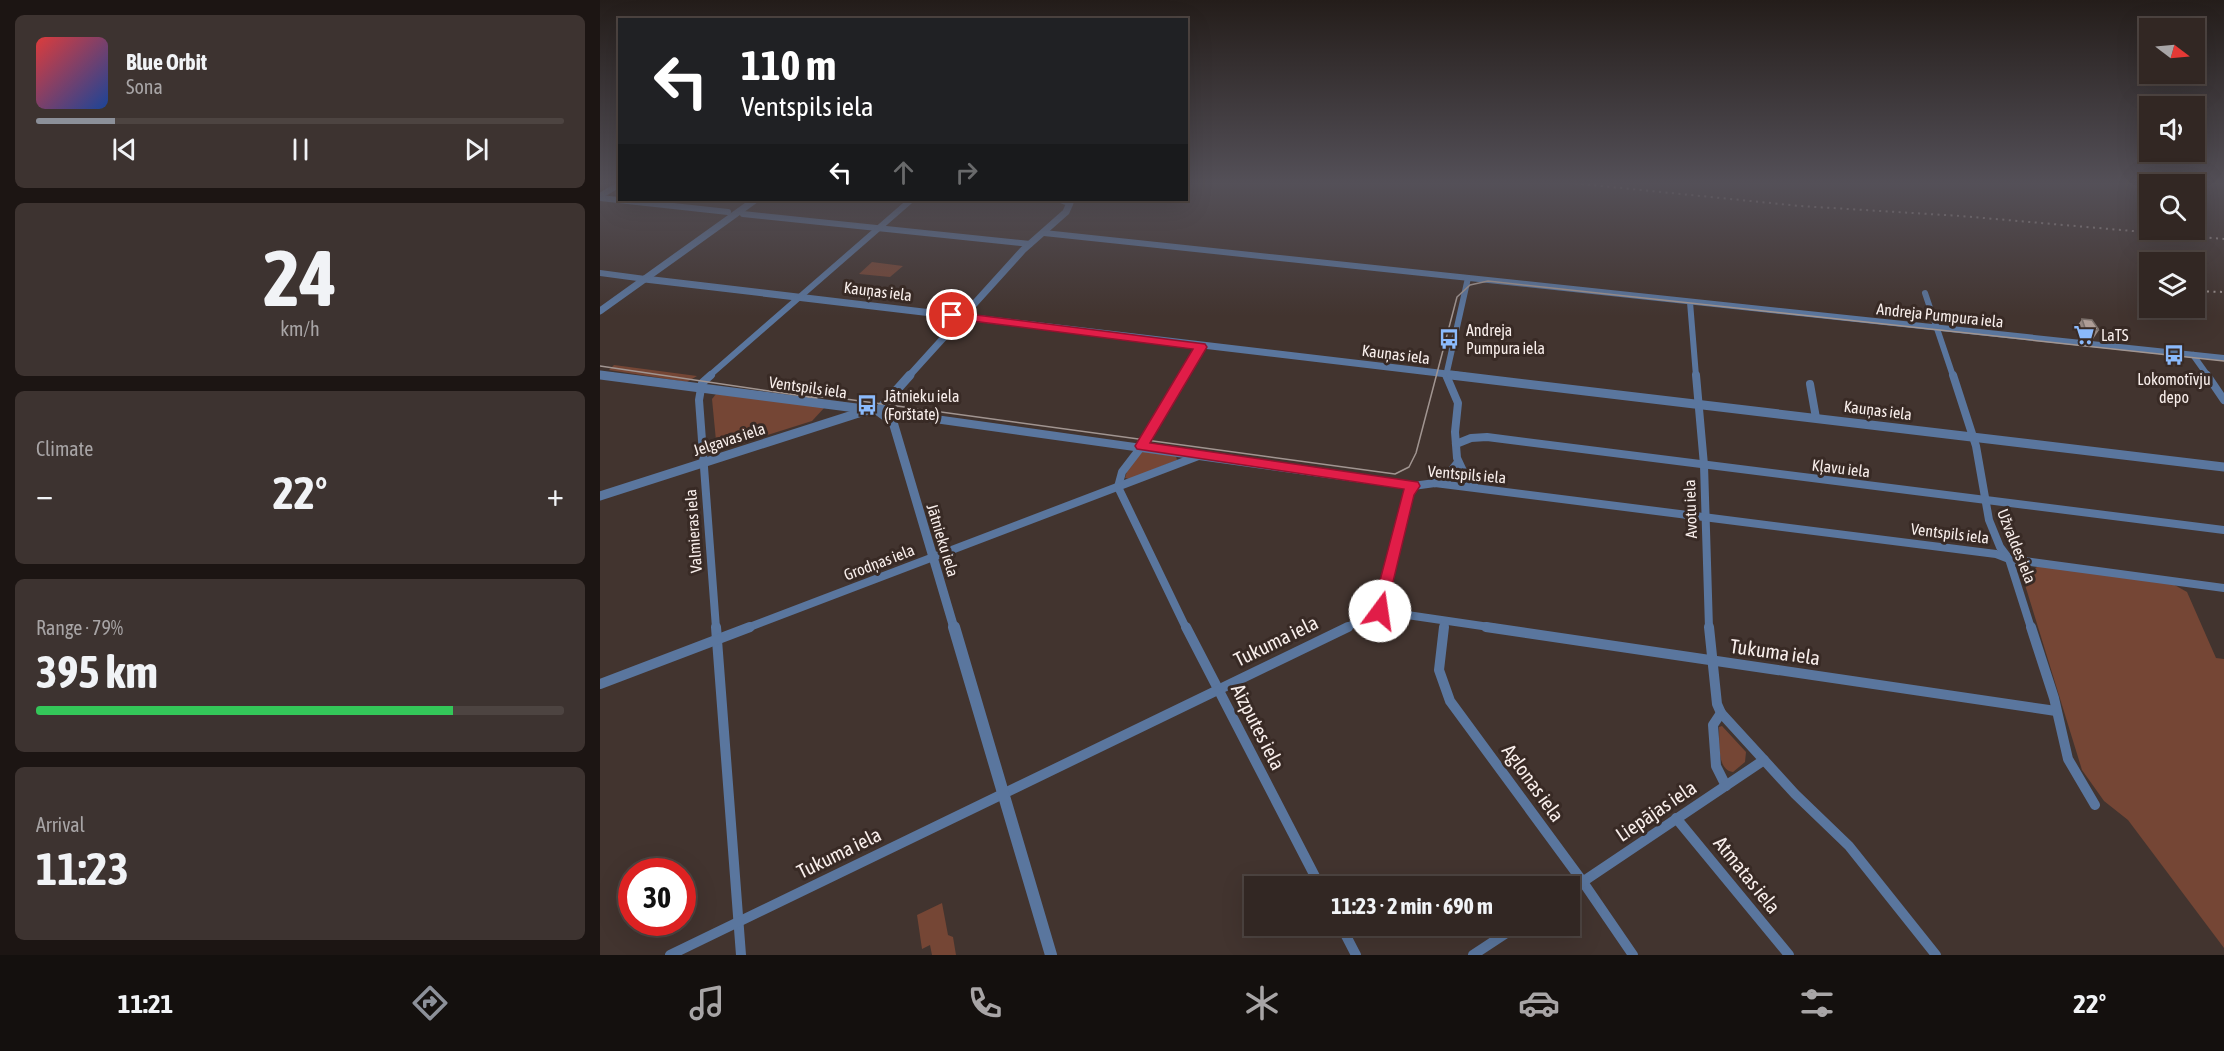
<!DOCTYPE html>
<html lang="en">
<head>
<meta charset="utf-8">
<style>
  :root { --surface:#322723; --page:#3d3330; --text:#f1f3f6; --muted:#a8a5a6; --line:#4d4441; --accent:#8c9099 }
  body { margin:0; font-family:"Asap Condensed",sans-serif; background:var(--page); color:var(--text); height:100vh; display:flex; flex-direction:column; font-size:22px; white-space:nowrap }
  * { box-sizing:border-box; margin:0 }
  p { font-size:20px; color:var(--muted) }
  .icon { flex:none; width:33px; height:33px; fill:none; stroke:currentColor; stroke-width:2; stroke-linecap:round; stroke-linejoin:round }
  .map { position:relative; flex:1; overflow:hidden }
  .drawer { display:flex; flex-direction:column; gap:15px; padding:15px; background:#1c1513; width:600px }
  .drawer>* { flex:none }
  .top-card { position:absolute; left:18px; top:18px; width:570px; height:183px; border-radius:0px; box-shadow:0 6px 24px #0002,0 0 0 2px var(--line); background:#202124; color:#fff; overflow:hidden }
  .needle { width:39px; rotate:106deg }
  .tools { position:absolute; left:1539px; top:18px; display:grid; gap:12px }
  .tools a { display:grid; place-items:center; width:66px; height:66px; border-radius:0px; background:var(--surface); box-shadow:0 6px 24px #0002,0 0 0 2px var(--line); font-size:30px }
  .speed { position:absolute; left:18px; top:858px; display:flex; gap:12px; font-size:30px; font-weight:700; text-align:center }
  .speed>* { display:grid; place-content:center; width:78px; height:78px; border-radius:50%; background:var(--surface); box-shadow:0 6px 24px #0002,0 0 0 2px var(--line); line-height:1 }
  .speed .limit { border:9px solid #d22; background:#fff; color:#111 }
  .pin { position:absolute; display:grid; place-items:center; width:51px; height:51px; color:#fff; margin:-26px; border:3px solid #fff; border-radius:50%; box-shadow:0 2px 6px #0007 }
  .me { position:absolute; width:66px; margin:-33px; rotate:14deg; stroke-linejoin:round; filter:drop-shadow(0 0 4px #0008) }
  .turn { display:flex; align-items:center; gap:21px; height:126px; padding:0 24px; font-size:27px }
  .turn .icon { width:78px; height:78px; stroke-width:2.5 }
  .turn b { display:block; font-size:42px; line-height:51px }
  .lanes { display:flex; align-items:center; height:57px; padding:0 24px; background:#0003; justify-content:center; gap:30px; direction:ltr }
  .lanes .off { opacity:.35 }
  .big { font-size:45px; font-weight:700; line-height:1.1 }
  .drawer .card { flex:1; display:flex; flex-direction:column; justify-content:center; gap:9px; min-width:0; padding:0 21px; border-radius:9px; background:var(--page) }
  .drawer .dial { align-items:center; gap:0 }
  .dial b { font-size:78px; line-height:1 }
  .song { display:flex; align-items:center; gap:18px }
  .cover { width:72px; height:72px; border-radius:9px; background:linear-gradient(135deg,hsl(0 70% 55%),hsl(220 70% 35%)) }
  .played { height:6px; border-radius:3px; background:linear-gradient(90deg,var(--accent) 15%,var(--line) 15%) }
  .keys { display:flex; justify-content:space-around; direction:ltr }
  .heat { display:flex; justify-content:space-between; align-items:center; font-size:33px; direction:ltr }
  .charge { height:9px; border-radius:4px; background:linear-gradient(90deg,#34c759 79%,var(--line) 0) }
  .trip { position:absolute; left:644px; top:876px; width:336px; height:60px; border-radius:0px; background:var(--surface); box-shadow:0 6px 24px #0002,0 0 0 2px var(--line); font-weight:700; line-height:60px; text-align:center }
  .tab-bar { display:flex; height:96px; justify-content:space-around; align-items:center; background:#14100e; color:var(--muted) }
  .tab-bar .icon { width:42px; height:42px }
  .tab-bar .on { color:var(--accent) }
  .tab-bar b { font-size:27px; color:var(--text) }
  main { display:flex; flex:1; min-height:0 }
  .map>svg:first-child { display:block }
  .green { fill:#754635 }
  .lines { fill:none; stroke-linecap:round; stroke-linejoin:round }
  .minor-far2 { stroke:#5a769e; stroke-width:6 }
  .minor-far1 { stroke:#5a769e; stroke-width:8 }
  .minor { stroke:#5a769e; stroke-width:10 }
  .tertiary-far2 { stroke:#5a769e; stroke-width:7 }
  .tertiary-far1 { stroke:#5a769e; stroke-width:9 }
  .tertiary { stroke:#5a769e; stroke-width:12 }
  .tram { stroke:#a19591; stroke-width:1.5 }
  .rail { stroke:#a19591; stroke-width:2; stroke-dasharray:2 4.5; stroke-linecap:butt }
  .wall { fill:#968882 }
  .building { fill:#af9e97; stroke:#7a6f6a; stroke-width:1.5 }
  .route { fill:#e11d48; stroke:#92132f; stroke-width:1.5 }
  .labels { text-anchor:middle; stroke-width:6; stroke-linejoin:round; paint-order:stroke }
  .street-label { font-size:16px; fill:#f8eeeb; stroke:#382a25 }
  .poi-label { font-size:16px; fill:#f8eeeb; stroke:#382a25; text-anchor:start }
  .near-street-label { font-size:20px; fill:#f8eeeb; stroke:#382a25 }
</style>
</head>
<body>
<main>
<section class="drawer">
<div class="card">
<div class="song"><i class="cover"></i><div><b>Blue Orbit</b><p>Sona</p></div></div>
<div class="played"></div>
<div class="keys"><svg class="icon" aria-label="previous" viewBox="0 0 24 24"><path d="M18 5L8 12l10 7zM5 5v14"/></svg><svg class="icon" aria-label="pause" viewBox="0 0 24 24"><path d="M8 5v14M16 5v14"/></svg><svg class="icon" aria-label="next" viewBox="0 0 24 24"><path d="M6 5l10 7-10 7zM19 5v14"/></svg></div>
</div>
<div class="card dial"><b>24</b><p>km/h</p></div>
<div class="card"><p>Climate</p>
<div class="heat"><a>−</a><b class="big">22°</b><a>+</a></div>
</div>
<div class="card"><p>Range · 79%</p><b class="big">395 km</b><div class="charge"></div></div>
<div class="card"><p>Arrival</p><b class="big">11:23</b></div>
</section>
<div class="map">
<svg width="1624" height="955" viewBox="0 0 1624 955">
  <rect width="100%" height="100%" fill="#42342f"/>
  <g class="green">
    <path d="M272,262L303,266L290,277L259,274Z"/>
    <path d="M14,365L97,376L87,382L9,370Z"/>
    <path d="M116,394L225,407L212,421L117,451L112,399Z"/>
    <path d="M543,451L576,456L577,460L530,479L525,478L528,468Z"/>
    <path d="M1439,566L1571,583L1587,592L1616,658L1624,659V948L1528,820L1504,801L1482,770L1422,575Z"/>
    <path d="M1122,726L1146,752L1145,762L1133,772C1116,770 1120,741 1119,727Z"/>
    <path d="M342,903L348,935L353,937L356,955H332L330,945L322,949L317,915Z"/>
  </g>
  <g class="lines">
    <g class="minor-far2">
      <path d="M0,196L20,184"/>
      <path d="M0,198L128,212"/>
      <path d="M143,214L430,244"/>
      <path d="M444,233L1624,358"/>
      <path d="M0,273L45,279"/>
      <path d="M1325,293L1353,376"/>
      <path d="M1090,302L1096,376"/>
      <path d="M1593,355L1608,376"/>
      <path d="M109,376L311,200"/>
      <path d="M583,376L601,347"/>
      <path d="M846,376L868,278"/>
    </g>
    <g class="minor-far1">
      <path d="M111,375L102,383L99,400L116,628"/>
      <path d="M584,375L542,446L522,472L518,487L586,628"/>
      <path d="M846,375L858,403L855,432L857,458L864,473L875,487"/>
      <path d="M1096,375L1104,465L1109,628"/>
      <path d="M1353,375L1376,446L1389,520L1400,547L1409,559L1431,628"/>
      <path d="M1607,375L1624,400"/>
      <path d="M1210,384L1216,418"/>
      <path d="M278,411L813,486L835,483L1396,554L1409,559L1624,588"/>
      <path d="M856,444L871,438L887,437L1624,530"/>
      <path d="M835,483L848,475L858,462"/>
      <path d="M780,611L808,495L813,486"/>
      <path d="M147,628L601,455"/>
      <path d="M745,628L780,611L896,628"/>
      <path d="M844,628L845,621"/>
    </g>
    <g class="minor">
      <path d="M116,627L141,955"/>
      <path d="M586,627L720,886"/>
      <path d="M844,627L839,670L850,701L983,882L1033,955"/>
      <path d="M886,627L1456,711"/>
      <path d="M1109,627L1117,704L1121,713L1195,794L1249,846L1336,955"/>
      <path d="M1431,627L1454,698L1468,759L1495,805"/>
      <path d="M0,684L150,627"/>
      <path d="M1121,713L1113,725L1116,766L1126,786"/>
      <path d="M1076,818L1189,955"/>
      <path d="M969,891L1164,760"/>
      <path d="M741,926L756,955"/>
      <path d="M70,955L748,627"/>
      <path d="M873,955L917,926"/>
    </g>
    <g class="tertiary-far2">
      <path d="M45,279L864,376"/>
      <path d="M0,311L155,200"/>
      <path d="M0,375L12,376"/>
      <path d="M309,376L423,250L466,212L470,203L462,200"/>
    </g>
    <g class="tertiary-far1">
      <path d="M0,375L264,409"/>
      <path d="M310,375L278,411L293,422L354,628"/>
      <path d="M851,375L1624,467"/>
      <path d="M0,496L268,410"/>
    </g>
    <path class="tertiary" d="M354,627L451,955"/>
    <g class="tram">
      <path d="M0,366L217,398"/>
      <path d="M208,397H231L795,474L809,467L816,453L857,297L870,285L888,281L1624,361"/>
    </g>
    <g class="rail">
      <path d="M962,182L1200,206L1361,216L1624,239"/>
      <path d="M1594,291L1624,292"/>
    </g>
  </g>
  <path class="wall" d="M1482,319L1499,330L1493,339L1479,337L1476,328Z"/>
  <path class="building" d="M1482,319L1492,320L1499,330L1485,328Z"/>
  <linearGradient id="sky" x2="0" y2="1"><stop stop-color="#241d1a"/><stop offset="0.58" stop-color="#545058"/><stop offset="1" stop-color="#545058" stop-opacity="0"/></linearGradient>
  <rect width="1624" height="316" fill="url(#sky)"/>
  <path class="route" d="M352,312L605,344L607,347L550,443L818,482L820,486L814,495L785,615L780,617L774,615L772,611L804,489L537,449L535,446L593,349L348,318L347,315Z"/>
  <defs>
    <g id="supermarket-bare" transform="scale(1.62)"><path d="M-6-5.5h2.5l.6 2H6L4.5 2H-2.5L-4.4-4H-6ZM-1.5 3.2a1.3 1.3 0 1 0 .1 0ZM3 3.2a1.3 1.3 0 1 0 .1 0Z" fill="#8bbafc" stroke="#382a25" stroke-width="2.5" paint-order="stroke"/></g>
    <g id="bus-bare" transform="scale(1.62)"><path d="M-5-6H5V4H4V6H2V4H-2V6H-4V4H-5ZM-3.5-4V0h7V-4ZM-3.5 1.2v1.5H-2V1.2ZM2 1.2v1.5H3.5V1.2Z" fill="#8bbafc" stroke="#382a25" stroke-width="2.5" paint-order="stroke"/></g>
  </defs>
  <g fill-rule="evenodd">
    <use href="#supermarket-bare" x="1484" y="335"/>
    <use href="#bus-bare" x="849" y="339"/>
    <use href="#bus-bare" x="1574" y="355"/>
    <use href="#bus-bare" x="267" y="405"/>
  </g>
  <g class="labels">
    <g class="street-label">
      <text transform="translate(278 291) rotate(7)" y="6">Kauņas iela</text>
      <text transform="translate(1340 315) rotate(6)" y="6">Andreja Pumpura iela</text>
      <text transform="translate(796 354) rotate(7)" y="6">Kauņas iela</text>
      <text transform="translate(208 387) rotate(8)" y="6">Ventspils iela</text>
      <text transform="translate(1278 410) rotate(7)" y="6">Kauņas iela</text>
      <text transform="translate(129 439) rotate(-18)" y="6">Jelgavas iela</text>
      <text transform="translate(1241 468) rotate(7)" y="6">Kļavu iela</text>
      <text transform="translate(867 474) rotate(5)" y="6">Ventspils iela</text>
      <text transform="translate(1090 509) rotate(-92)" y="6">Avotu iela</text>
      <text transform="translate(93 531) rotate(-94)" y="6">Valmieras iela</text>
      <text transform="translate(1350 533) rotate(7)" y="6">Ventspils iela</text>
      <text transform="translate(343 540) rotate(73)" y="6">Jātnieku iela</text>
      <text transform="translate(1417 546) rotate(68)" y="6">Užvaldes iela</text>
      <text transform="translate(279 562) rotate(-21)" y="6">Grodņas iela</text>
    </g>
    <g class="poi-label">
      <text x="866" y="336">Andreja<tspan x="866" dy="18">Pumpura iela</tspan></text>
      <text x="1501" y="341">LaTS</text>
      <text x="1574" y="385" text-anchor="middle">Lokomotīvju<tspan x="1574" dy="18">depo</tspan></text>
      <text x="284" y="402">Jātnieku iela<tspan x="284" dy="18">(Forštate)</tspan></text>
    </g>
    <g class="near-street-label">
      <text transform="translate(676 641) rotate(-26)" y="7">Tukuma iela</text>
      <text transform="translate(1175 652) rotate(8)" y="7">Tukuma iela</text>
      <text transform="translate(658 727) rotate(63)" y="7">Aizputes iela</text>
      <text transform="translate(933 783) rotate(54)" y="7">Aglonas iela</text>
      <text transform="translate(1056 811) rotate(-34)" y="7">Liepājas iela</text>
      <text transform="translate(239 853) rotate(-26)" y="7">Tukuma iela</text>
      <text transform="translate(1147 875) rotate(51)" y="7">Atmatas iela</text>
    </g>
  </g>
</svg>
<div class="tools">
<a><svg class="needle" viewBox="-14 -14 28 28"><path d="M0-13l5 13h-10z" fill="#e53935"/><path d="M0 13l5-13h-10z" fill="#a8a5a6"/></svg></a>
<a><svg class="icon" aria-label="sound" viewBox="0 0 24 24"><path d="M4 9h4l5-4v14l-5-4H4zM17 9q2 3 0 6"/></svg></a>
<a><svg class="icon" aria-label="search" viewBox="0 0 24 24"><circle cx="10" cy="10" r="6"/><path d="M15 15l6 6"/></svg></a>
<a><svg class="icon" aria-label="layers" viewBox="0 0 24 24"><path d="M12 4l9 5-9 5-9-5zM3 14l9 5 9-5"/></svg></a>
</div>
<div class="speed"><div class="limit">30</div></div>
<div class="pin" style="left:352px;top:315px;background:#d93025"><svg class="icon" aria-label="arrive" viewBox="0 0 24 24"><path d="M6 21V4h12l-3 4 3 4H6"/></svg></div>
<svg class="me" style="left:780px;top:611px" viewBox="-20 -20 40 40"><circle r="19" fill="#fff"/><path d="M0-13L10 11 0 6-10 11z" fill="#e11d48"/></svg>
<div class="trip">11:23 · 2 min · 690 m</div>
<div class="top-card">
<div class="turn"><svg class="icon" aria-label="left" viewBox="0 0 24 24"><path d="M17 20v-9H6M10 6l-5 5 5 5"/></svg><div><b>110 m</b>Ventspils iela</div></div>
<div class="lanes"><svg class="icon" aria-label="left" viewBox="0 0 24 24"><path d="M17 20v-9H6M10 6l-5 5 5 5"/></svg><svg class="icon off" aria-label="ahead" viewBox="0 0 24 24"><path d="M12 20V5M6 11l6-6 6 6"/></svg><svg class="icon off" aria-label="right" viewBox="0 0 24 24"><path d="M7 20v-9h11M14 6l5 5-5 5"/></svg></div>
</div>
</div>
</main>
<nav class="tab-bar">
<b>11:21</b>
<svg class="icon on" aria-label="directions" viewBox="0 0 24 24"><path d="M12 3l9 9-9 9-9-9zM9 14v-3h6M13 9l2 2-2 2"/></svg>
<svg class="icon" aria-label="music" viewBox="0 0 24 24"><path d="M9 18V5l10-2v13"/><circle cx="6" cy="18" r="3"/><circle cx="16" cy="16" r="3"/></svg>
<svg class="icon" aria-label="phone" viewBox="0 0 24 24"><path d="M5 4h4l2 5-3 2q2 4 5 5l2-3 5 2v4C11 20 4 13 5 4z"/></svg>
<svg class="icon" aria-label="climate" viewBox="0 0 24 24"><path d="M12 3v18M4 7l16 10M4 17L20 7"/></svg>
<svg class="icon" aria-label="car" viewBox="0 0 24 24"><path d="M5 17H2v-5l4-1 3-4h7l3 4 3 1v5h-3M9 17h6M6 11h13"/><circle cx="7" cy="17" r="2"/><circle cx="17" cy="17" r="2"/></svg>
<svg class="icon" aria-label="filters" viewBox="0 0 24 24"><path d="M4 7h16M4 17h16"/><circle cx="9" cy="7" r="2"/><circle cx="15" cy="17" r="2"/></svg>
<b>22°</b>
</nav>
</body>
</html>
